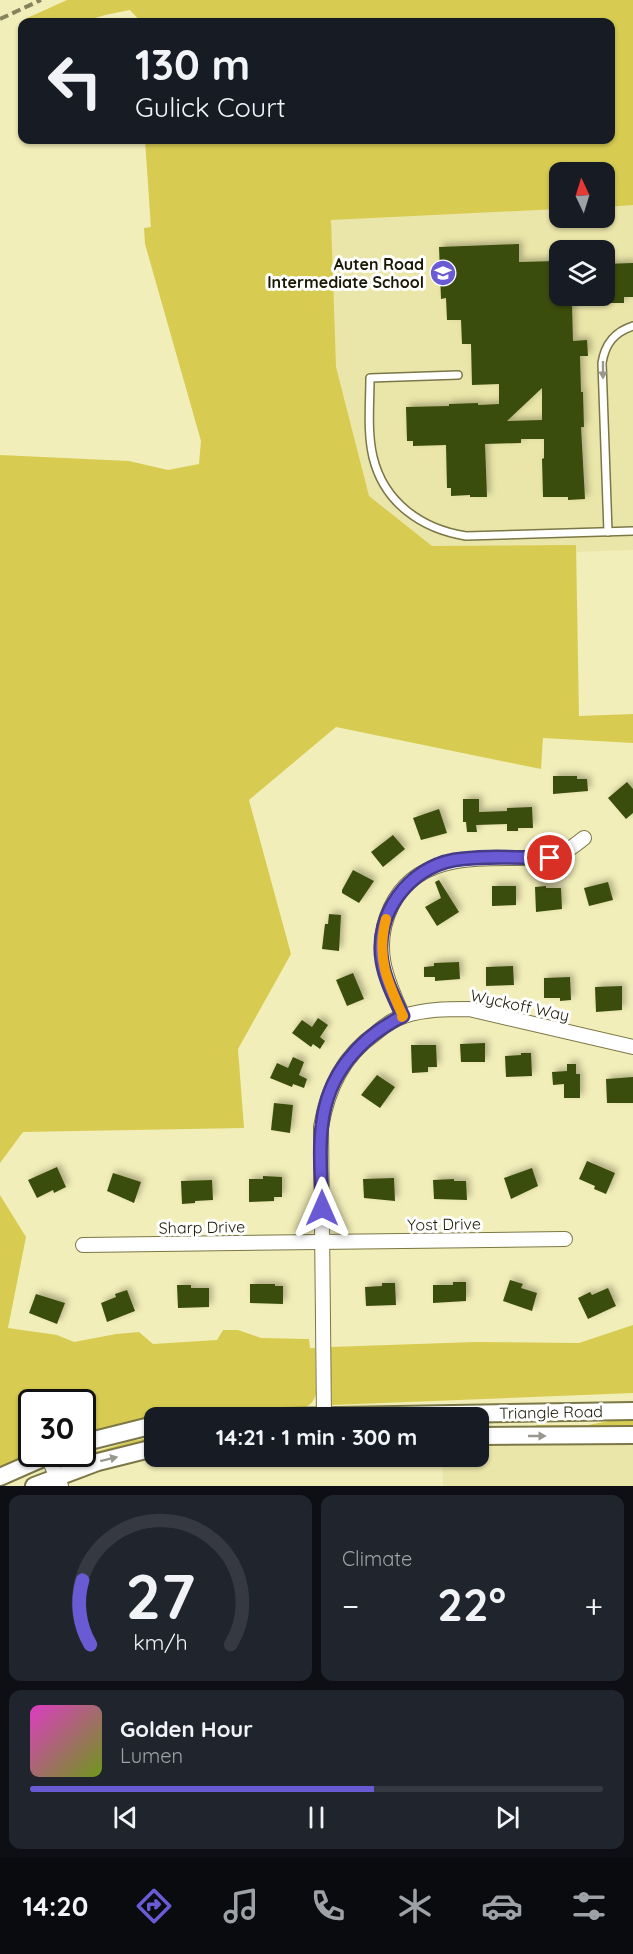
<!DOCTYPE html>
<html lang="en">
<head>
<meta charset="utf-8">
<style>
  :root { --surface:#171b24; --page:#20242c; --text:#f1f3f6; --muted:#9ea1a6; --line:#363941; --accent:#6a5bd5 }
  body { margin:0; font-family:Quicksand,sans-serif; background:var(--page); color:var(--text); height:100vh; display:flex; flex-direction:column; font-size:22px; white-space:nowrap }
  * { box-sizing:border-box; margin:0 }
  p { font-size:20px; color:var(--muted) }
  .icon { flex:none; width:33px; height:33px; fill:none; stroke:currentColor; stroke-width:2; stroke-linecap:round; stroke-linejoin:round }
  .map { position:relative; height:1486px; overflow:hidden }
  .panel { display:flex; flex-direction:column; gap:9px; padding:9px; background:#0d0f14; flex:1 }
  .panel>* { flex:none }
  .hud { position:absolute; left:18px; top:18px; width:597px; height:126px; border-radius:12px; box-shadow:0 2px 4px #0004; background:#171b24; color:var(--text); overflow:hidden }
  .needle { width:39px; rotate:356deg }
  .buttons { position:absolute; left:549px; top:162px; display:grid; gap:12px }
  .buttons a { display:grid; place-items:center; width:66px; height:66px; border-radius:12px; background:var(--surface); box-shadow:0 2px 4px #0004; font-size:30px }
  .speed { position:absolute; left:18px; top:1389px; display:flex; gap:12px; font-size:30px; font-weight:700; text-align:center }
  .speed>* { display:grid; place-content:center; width:78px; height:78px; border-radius:50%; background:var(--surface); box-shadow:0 2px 4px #0004; line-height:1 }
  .speed .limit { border:3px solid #111; border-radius:9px; background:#fff; color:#111 }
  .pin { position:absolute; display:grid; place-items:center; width:51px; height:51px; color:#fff; margin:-26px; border:3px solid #fff; border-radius:50%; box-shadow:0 2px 6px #0007 }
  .me { position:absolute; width:66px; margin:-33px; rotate:0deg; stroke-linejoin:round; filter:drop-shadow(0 0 4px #0008) }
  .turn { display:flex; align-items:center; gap:21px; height:126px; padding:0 18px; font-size:27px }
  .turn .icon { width:78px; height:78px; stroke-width:2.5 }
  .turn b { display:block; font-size:42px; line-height:51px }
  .big { font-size:45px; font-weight:700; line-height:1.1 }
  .panel .widget { flex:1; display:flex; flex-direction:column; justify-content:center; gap:9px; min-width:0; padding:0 21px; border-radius:12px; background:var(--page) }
  .panel .dial { align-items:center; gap:0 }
  .dial svg { height:156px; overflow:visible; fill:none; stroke:var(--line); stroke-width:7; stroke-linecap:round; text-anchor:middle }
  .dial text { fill:var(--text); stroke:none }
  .song { display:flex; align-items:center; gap:18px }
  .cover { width:72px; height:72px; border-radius:9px; background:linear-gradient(135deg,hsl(310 70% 55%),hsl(80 70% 35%)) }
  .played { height:6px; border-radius:3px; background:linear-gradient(90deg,var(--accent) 60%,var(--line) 60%) }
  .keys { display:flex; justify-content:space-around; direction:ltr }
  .heat { display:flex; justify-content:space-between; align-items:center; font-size:33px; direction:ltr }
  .panel .tiles { flex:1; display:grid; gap:9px; grid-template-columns:1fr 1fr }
  .widget:last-child { grid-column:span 2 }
  .trip { position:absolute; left:144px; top:1407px; width:345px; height:60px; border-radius:12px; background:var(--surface); box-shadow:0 2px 4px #0004; font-weight:700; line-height:60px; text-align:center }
  .tab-bar { display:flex; height:96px; justify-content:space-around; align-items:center; background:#090b0e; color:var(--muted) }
  .tab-bar .icon { width:42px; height:42px }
  .tab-bar .on { color:var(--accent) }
  .tab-bar b { font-size:27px; color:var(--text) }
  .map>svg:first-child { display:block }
  .built { fill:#eae6a9; fill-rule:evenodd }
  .green { fill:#d7cc51 }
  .building { fill:#3b4d0b; fill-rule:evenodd; filter:url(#shadow) }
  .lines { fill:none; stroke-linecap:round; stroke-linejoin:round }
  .service-casing { stroke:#7b7746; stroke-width:10 }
  .minor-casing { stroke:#7b7746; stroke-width:16 }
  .tertiary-casing { stroke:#7b7746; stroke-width:20 }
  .service { stroke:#fff; stroke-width:7 }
  .minor { stroke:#fff; stroke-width:14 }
  .tertiary { stroke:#fff; stroke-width:16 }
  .rail { stroke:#86835f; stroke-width:4; stroke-dasharray:9 4.5; stroke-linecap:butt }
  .oneway { fill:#98988f }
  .route-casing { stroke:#453b8a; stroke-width:15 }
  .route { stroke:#6a5bd5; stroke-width:10 }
  .slow { stroke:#f59e0b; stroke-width:10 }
  .labels { text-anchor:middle; stroke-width:6; stroke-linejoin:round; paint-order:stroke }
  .poi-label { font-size:16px; font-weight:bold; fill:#1b1906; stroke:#fff; text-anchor:end }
  .street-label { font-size:16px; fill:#1b1906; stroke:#fff }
</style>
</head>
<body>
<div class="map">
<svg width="633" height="1486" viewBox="0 0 633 1486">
  <defs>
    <filter id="shadow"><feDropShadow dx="3.5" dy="-3.5" stdDeviation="3" flood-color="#0004"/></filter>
  </defs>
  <rect width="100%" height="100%" fill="#f2eeb9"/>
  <g class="built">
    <path d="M138,0H633V550L333,560L151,240L146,140H610V22H139ZM560,172H604V218H560ZM560,250H604V296H560Z"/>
    <path d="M633,1444V1486H443L442,1457L478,1456L479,1446Z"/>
  </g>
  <g class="green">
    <path d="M67,0H633V205L605,207L604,172H560L559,209L331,220L336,367L369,496L432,546L576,545L579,716L633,714V743L543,738L541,769L336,727L249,800L291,954L238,1049L244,1128L23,1132L0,1163V455L129,461L168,470L199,464L201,441L145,244L144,228L151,227L145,140H610V22H141L130,10L105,15L82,22H25V19Z"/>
    <path d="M0,1195L26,1237L8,1328L57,1335L74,1342L116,1334L139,1332L153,1344L217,1340L223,1330H238L261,1338L309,1339L310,1348H315L316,1394C314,1401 310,1406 303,1408L182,1413L134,1421L83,1435L82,1402H32L33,1454L0,1469Z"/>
    <path d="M633,1325V1393L332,1405L330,1347L475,1342L579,1343Z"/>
    <path d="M626,1418H633V1428L534,1429L536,1425H588Z"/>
    <path d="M154,1437V1442L79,1460L78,1457L131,1441Z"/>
  </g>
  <g class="building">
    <path d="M519,244V262L557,261L558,266H560V296H592V304H572L573,341L587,340L588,356H580L581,392H583L584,427H581L585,499L568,500V497H543L542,459L544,458V439H521V443L485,444L487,497H470V495L451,496V488H447L446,445L413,446V441H407L406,407L449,406V404L478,403V405L499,404V384L472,385L471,344H462L461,320H447L446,298L441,299L439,247ZM542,388V420L507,421Z"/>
    <path d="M633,263V297H624V303H604V264Z"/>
    <path d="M553,776H577V779H587L588,791L553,794Z"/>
    <path d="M627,782L633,789V813L626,819L608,798Z"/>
    <path d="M463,799H479V812L507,811V808L532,807L533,828H518V831H507V824L476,825L477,832H467L466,822H463Z"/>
    <path d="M439,809L447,833L421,840L413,818Z"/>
    <path d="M393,835L405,849L383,867L371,852Z"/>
    <path d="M353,870L374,881L359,903L342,893V890Z"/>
    <path d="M439,880L459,912L437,926L425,907L441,898L435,882Z"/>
    <path d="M608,882L613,900L589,906L584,888Z"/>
    <path d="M492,886H516V905L492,906Z"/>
    <path d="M546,886V888H561L562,909L536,912L535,887Z"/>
    <path d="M329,914L341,915L339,951L322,949L325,924H328Z"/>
    <path d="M459,962L460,979L435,981V977H424V967L434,966V963Z"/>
    <path d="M513,966L514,985L486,986V967Z"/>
    <path d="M353,973L364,999L347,1006L336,980Z"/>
    <path d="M570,977L571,1000L560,1001V998H544V978Z"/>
    <path d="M622,986V1010L596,1012L595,987Z"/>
    <path d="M318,1018L328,1025L320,1037L325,1041L320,1049L313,1044L311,1047L292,1033L302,1020L312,1027Z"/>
    <path d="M485,1043V1062H461L460,1044Z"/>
    <path d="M411,1045H436L437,1067H428V1072L412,1073Z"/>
    <path d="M521,1053H531L532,1076L506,1077L505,1056L521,1055Z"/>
    <path d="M293,1057L304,1062L299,1075L307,1079L304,1088L293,1084L292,1087L270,1078L277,1063L288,1068Z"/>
    <path d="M567,1064H576V1074H580V1098H564V1084L553,1085L552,1072L567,1071Z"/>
    <path d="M377,1075L395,1087L380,1108L361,1095Z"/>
    <path d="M633,1077V1103H607L606,1079Z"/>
    <path d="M274,1103L293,1105L290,1133L271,1130Z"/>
    <path d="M587,1161L615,1173L606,1194L594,1189L595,1186L579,1179Z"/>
    <path d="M57,1167L66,1187L54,1193L53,1190L37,1198L28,1180Z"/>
    <path d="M532,1168L538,1186L511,1199L504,1178Z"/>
    <path d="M113,1173L141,1182L134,1203L107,1191Z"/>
    <path d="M263,1176L282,1177V1197H274V1201L249,1202V1179H263Z"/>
    <path d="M394,1178L395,1201L364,1198L363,1179Z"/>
    <path d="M454,1179V1181H466L467,1200L434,1199L433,1180Z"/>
    <path d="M212,1180L213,1200L195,1201V1203L182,1204L181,1181Z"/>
    <path d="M510,1280L523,1284L521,1288L537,1293L532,1311L503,1301Z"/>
    <path d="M453,1282H466V1301L433,1303V1285H453Z"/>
    <path d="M382,1283H395L396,1305L366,1306L365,1287L382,1286Z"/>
    <path d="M250,1284H275V1286H283V1304L250,1303Z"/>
    <path d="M177,1285H191V1288H209V1307L178,1308Z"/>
    <path d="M608,1288L616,1306L588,1319L578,1298L590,1292L592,1295Z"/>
    <path d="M127,1290L135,1311L107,1322L101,1303L116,1297L115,1294Z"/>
    <path d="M36,1294L65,1303L57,1324L29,1313Z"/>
  </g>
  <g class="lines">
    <g class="service-casing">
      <g id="service">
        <path d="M458,375L370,378C370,403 367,432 373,457C384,503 422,529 466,536L633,531"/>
        <path d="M608,532L602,363C605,344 614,332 633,326"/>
      </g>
    </g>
    <g class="minor-casing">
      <g id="minor">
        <path d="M403,1016C386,979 372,947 391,907C416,855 472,858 520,858C530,858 543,860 552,857C565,853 574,846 584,838"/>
        <path d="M83,1245L565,1239"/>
        <path d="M324,1418L321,1127C328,1088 343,1056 376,1033C384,1026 394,1019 404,1016C425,1009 447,1009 469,1009L633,1047"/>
        <path d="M47,1455L61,1486"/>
      </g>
    </g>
    <g class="tertiary-casing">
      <g id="tertiary">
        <path d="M217,1418L633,1411"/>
        <path d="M478,1436L633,1435"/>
        <path d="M82,1443L154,1425"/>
        <path d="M0,1477L52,1454"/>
        <path d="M34,1486L98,1462L154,1448"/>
      </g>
    </g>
    <use href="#service" class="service"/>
    <use href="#minor" class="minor"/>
    <use href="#tertiary" class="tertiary"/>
    <path class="rail" d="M0,19L41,0"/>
  </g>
  <defs><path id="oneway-solid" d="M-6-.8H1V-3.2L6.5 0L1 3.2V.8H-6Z" transform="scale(1.5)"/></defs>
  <g class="oneway">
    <use href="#oneway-solid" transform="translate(603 370) rotate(90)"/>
    <use href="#oneway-solid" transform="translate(537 1436)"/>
    <use href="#oneway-solid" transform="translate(109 1459) rotate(-14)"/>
  </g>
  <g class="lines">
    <g class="route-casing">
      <path id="route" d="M322,1208C322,1181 318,1152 322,1125C327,1075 359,1038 403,1016C395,999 385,980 382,961C374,914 409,868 454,860C485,855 519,858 550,858"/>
    </g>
    <use href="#route" class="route"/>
    <path class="slow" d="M386,919C376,957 387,981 403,1016L402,1017"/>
  </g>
  <defs>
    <g id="school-disc" transform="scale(1.35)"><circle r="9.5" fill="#6a5bd5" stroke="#fff"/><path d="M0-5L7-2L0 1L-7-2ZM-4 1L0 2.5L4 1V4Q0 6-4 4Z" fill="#fff"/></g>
  </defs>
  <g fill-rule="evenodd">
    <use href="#school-disc" x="443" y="273"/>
  </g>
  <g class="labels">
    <g class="poi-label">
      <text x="424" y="270">Auten Road<tspan x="424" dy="18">Intermediate School</tspan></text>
    </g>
    <g class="street-label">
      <text transform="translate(520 1005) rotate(12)" y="6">Wyckoff Way</text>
      <text transform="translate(444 1224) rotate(-1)" y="6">Yost Drive</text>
      <text transform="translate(202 1227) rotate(-1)" y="6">Sharp Drive</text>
      <text transform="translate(551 1412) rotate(-1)" y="6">Triangle Road</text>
    </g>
  </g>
</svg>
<div class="buttons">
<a><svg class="needle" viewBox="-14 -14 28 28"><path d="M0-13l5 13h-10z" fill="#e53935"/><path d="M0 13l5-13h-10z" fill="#9ea1a6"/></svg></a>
<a><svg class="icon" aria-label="layers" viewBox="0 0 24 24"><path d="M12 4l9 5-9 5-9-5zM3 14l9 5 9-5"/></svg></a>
</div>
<div class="speed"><div class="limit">30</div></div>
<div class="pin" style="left:550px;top:858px;background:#d93025"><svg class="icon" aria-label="arrive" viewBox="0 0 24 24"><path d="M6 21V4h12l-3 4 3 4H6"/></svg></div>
<svg class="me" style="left:322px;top:1208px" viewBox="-20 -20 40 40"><path d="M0-17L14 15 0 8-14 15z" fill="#6a5bd5" stroke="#fff" stroke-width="4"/></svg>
<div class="trip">14:21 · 1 min · 300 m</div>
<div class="hud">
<div class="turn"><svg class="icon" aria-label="left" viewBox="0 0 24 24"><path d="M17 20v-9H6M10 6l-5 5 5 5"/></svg><div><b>130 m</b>Gulick Court</div></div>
</div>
</div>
<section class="panel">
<div class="tiles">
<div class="widget dial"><svg viewBox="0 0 100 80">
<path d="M14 69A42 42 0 1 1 86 69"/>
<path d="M14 69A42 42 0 0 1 10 36" stroke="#6a5bd5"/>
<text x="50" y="56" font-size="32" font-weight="700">27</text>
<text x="50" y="72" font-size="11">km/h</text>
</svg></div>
<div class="widget"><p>Climate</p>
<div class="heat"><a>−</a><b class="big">22°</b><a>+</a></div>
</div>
<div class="widget">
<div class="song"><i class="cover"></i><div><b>Golden Hour</b><p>Lumen</p></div></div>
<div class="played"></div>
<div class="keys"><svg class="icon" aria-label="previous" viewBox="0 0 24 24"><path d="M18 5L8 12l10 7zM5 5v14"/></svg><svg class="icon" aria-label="pause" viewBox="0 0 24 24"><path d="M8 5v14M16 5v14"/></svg><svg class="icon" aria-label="next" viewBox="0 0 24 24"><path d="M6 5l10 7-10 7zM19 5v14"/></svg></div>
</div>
</div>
</section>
<nav class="tab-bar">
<b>14:20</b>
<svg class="icon on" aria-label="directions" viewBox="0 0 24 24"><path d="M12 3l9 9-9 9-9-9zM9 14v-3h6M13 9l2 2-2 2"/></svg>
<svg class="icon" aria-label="music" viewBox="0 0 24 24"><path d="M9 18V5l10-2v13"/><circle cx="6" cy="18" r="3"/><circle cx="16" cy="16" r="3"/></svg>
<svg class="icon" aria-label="phone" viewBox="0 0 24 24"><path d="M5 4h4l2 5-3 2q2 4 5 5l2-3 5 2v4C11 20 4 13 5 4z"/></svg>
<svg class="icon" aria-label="climate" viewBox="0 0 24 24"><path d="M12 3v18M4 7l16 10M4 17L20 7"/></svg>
<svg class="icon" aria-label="car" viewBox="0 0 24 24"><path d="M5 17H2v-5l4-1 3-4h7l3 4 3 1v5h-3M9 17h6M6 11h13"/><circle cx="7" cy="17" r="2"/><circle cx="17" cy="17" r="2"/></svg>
<svg class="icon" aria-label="filters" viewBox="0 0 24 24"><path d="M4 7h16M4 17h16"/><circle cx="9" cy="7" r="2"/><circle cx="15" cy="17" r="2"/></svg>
</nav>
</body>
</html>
